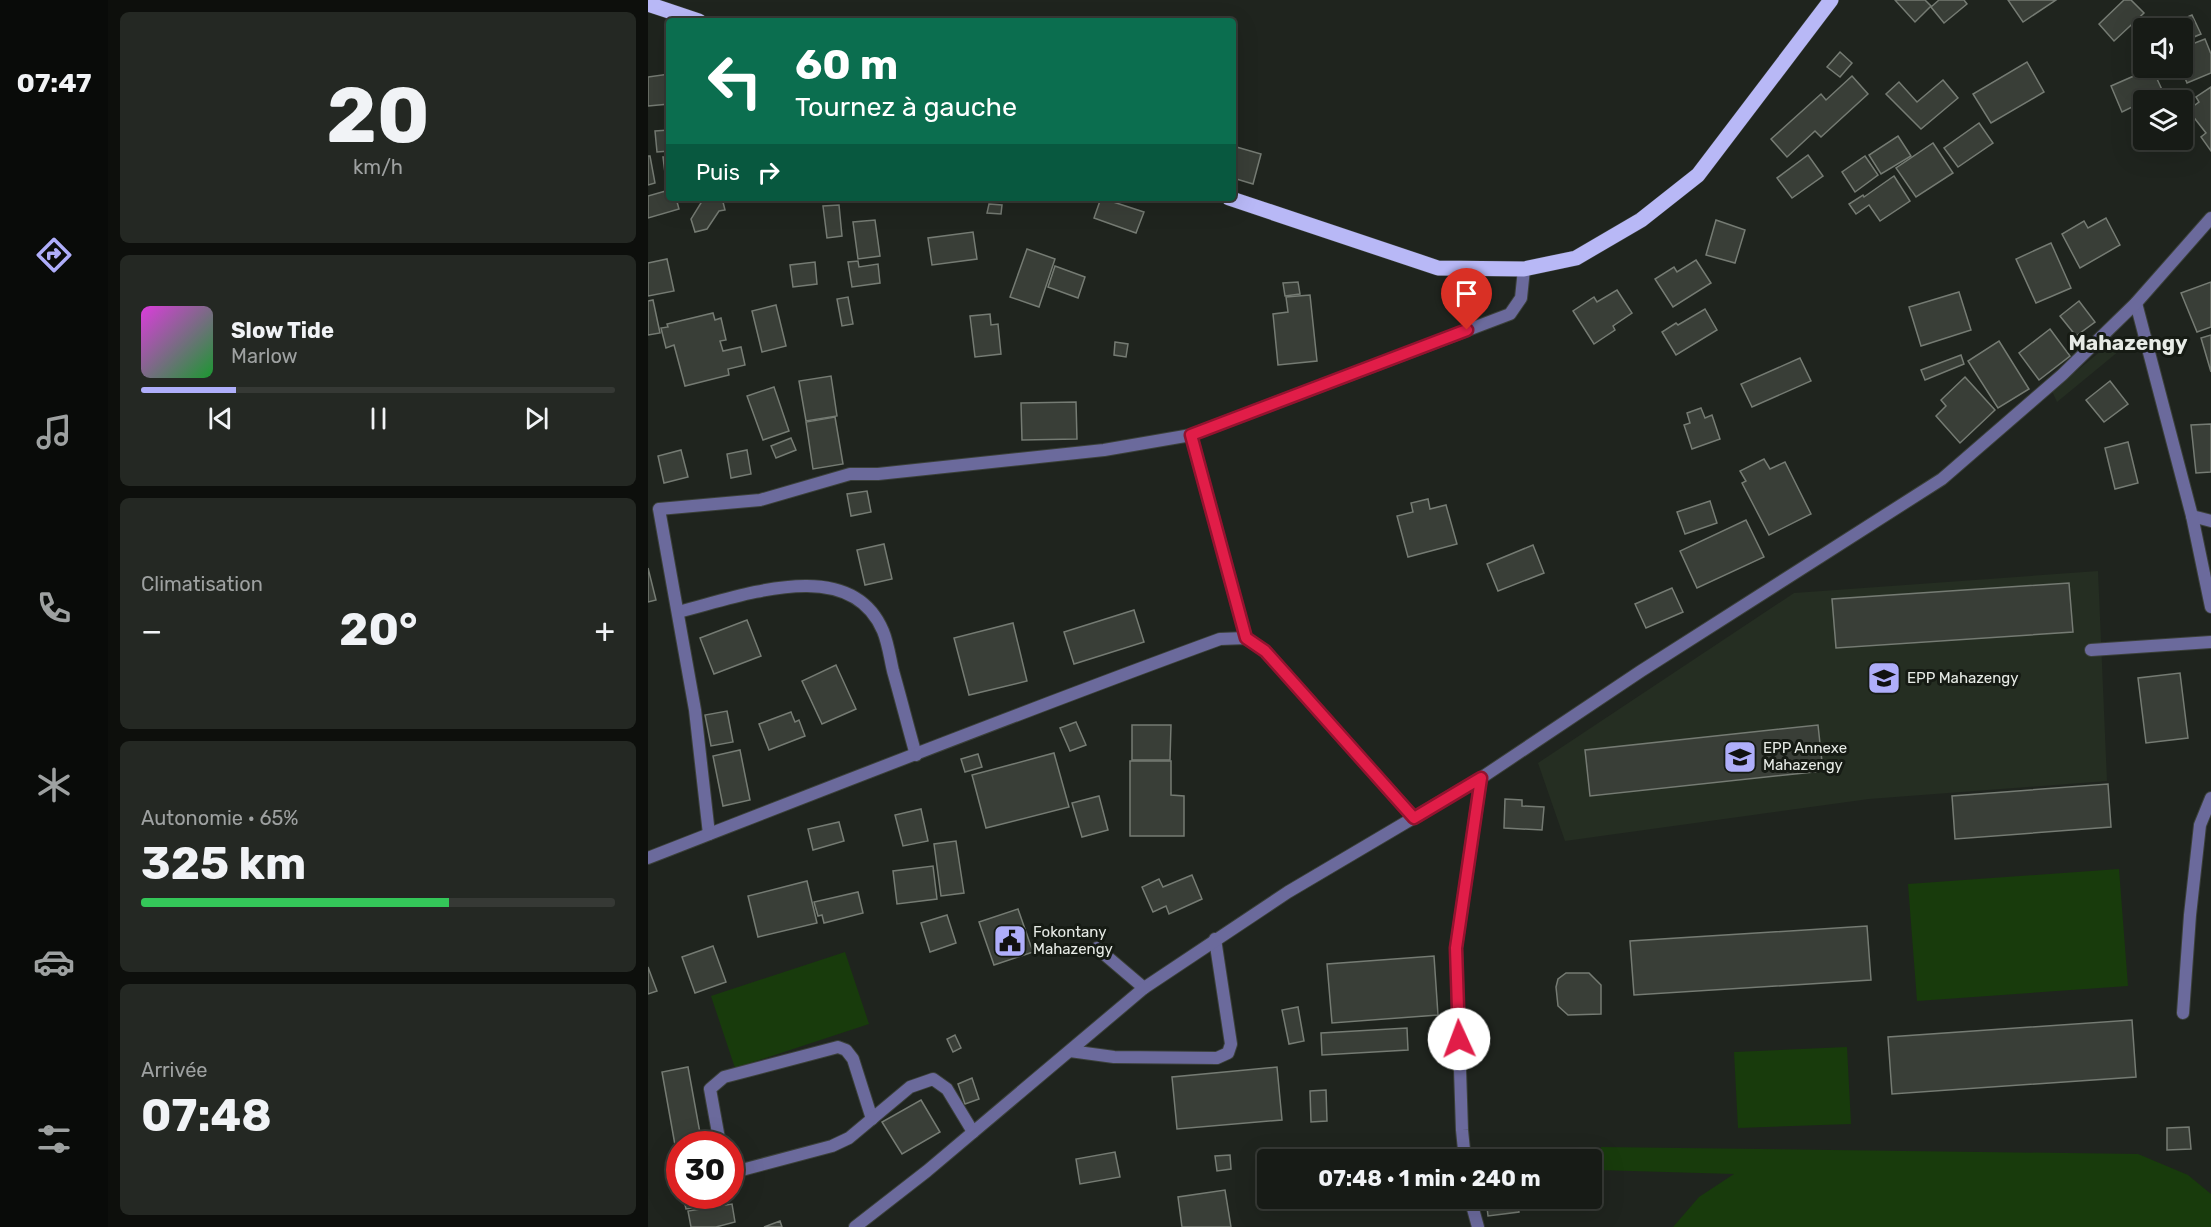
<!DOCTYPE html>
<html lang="fr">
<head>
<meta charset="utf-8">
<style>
  :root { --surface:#171b16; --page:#242823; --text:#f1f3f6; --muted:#9ea1a1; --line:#363935; --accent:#afaefa }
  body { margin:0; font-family:Rubik,sans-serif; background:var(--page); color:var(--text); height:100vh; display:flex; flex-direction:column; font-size:22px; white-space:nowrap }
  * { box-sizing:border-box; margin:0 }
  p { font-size:20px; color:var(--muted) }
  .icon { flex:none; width:33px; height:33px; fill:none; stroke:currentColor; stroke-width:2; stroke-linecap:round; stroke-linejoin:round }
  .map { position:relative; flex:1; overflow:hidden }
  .side { display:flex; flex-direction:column; gap:12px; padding:12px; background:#0d0f0c; width:540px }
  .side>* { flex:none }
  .guide { position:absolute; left:18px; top:18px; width:570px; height:183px; border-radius:6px; box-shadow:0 6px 24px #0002,0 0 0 2px var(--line); background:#0b6e4f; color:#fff; overflow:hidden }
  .controls { position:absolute; left:1485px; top:18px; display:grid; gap:12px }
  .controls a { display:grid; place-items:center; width:60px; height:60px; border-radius:6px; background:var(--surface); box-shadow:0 6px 24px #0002,0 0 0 2px var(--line); font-size:30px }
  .speed { position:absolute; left:18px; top:1131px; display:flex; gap:12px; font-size:30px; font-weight:700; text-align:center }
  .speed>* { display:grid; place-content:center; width:78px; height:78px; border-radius:50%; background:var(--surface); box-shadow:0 6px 24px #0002,0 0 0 2px var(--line); line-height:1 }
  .speed .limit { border:9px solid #d22; background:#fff; color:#111 }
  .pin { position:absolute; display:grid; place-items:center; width:51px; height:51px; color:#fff; margin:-62px -26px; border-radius:50% 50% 50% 0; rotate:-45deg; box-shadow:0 0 6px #0007 }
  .pin .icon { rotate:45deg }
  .me { position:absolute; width:66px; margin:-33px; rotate:358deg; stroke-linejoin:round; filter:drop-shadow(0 0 4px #0008) }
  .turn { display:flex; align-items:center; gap:21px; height:126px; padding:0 30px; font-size:27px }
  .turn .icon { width:78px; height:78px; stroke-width:2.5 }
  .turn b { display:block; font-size:42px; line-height:51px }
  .then { display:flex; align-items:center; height:57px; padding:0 30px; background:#0003; gap:12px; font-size:22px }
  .big { font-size:45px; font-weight:700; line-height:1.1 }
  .side .tile { flex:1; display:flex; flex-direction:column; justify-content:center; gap:9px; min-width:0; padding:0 21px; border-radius:9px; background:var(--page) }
  .side .dial { align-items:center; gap:0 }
  .dial b { font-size:78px; line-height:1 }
  .song { display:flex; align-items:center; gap:18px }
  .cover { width:72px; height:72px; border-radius:9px; background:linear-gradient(135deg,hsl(300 70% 55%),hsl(130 70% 35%)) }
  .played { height:6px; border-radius:3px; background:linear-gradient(90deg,var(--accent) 20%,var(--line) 20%) }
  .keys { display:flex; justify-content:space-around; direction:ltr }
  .heat { display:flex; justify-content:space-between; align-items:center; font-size:33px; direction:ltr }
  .charge { height:9px; border-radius:4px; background:linear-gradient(90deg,#34c759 65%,var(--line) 0) }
  .trip { position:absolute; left:609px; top:1149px; width:345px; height:60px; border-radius:6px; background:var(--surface); box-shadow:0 6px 24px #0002,0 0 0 2px var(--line); font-weight:700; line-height:60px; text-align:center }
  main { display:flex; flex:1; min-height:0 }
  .dock { display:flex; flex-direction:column; width:108px; justify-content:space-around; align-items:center; background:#090b09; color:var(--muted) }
  .dock .icon { width:42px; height:42px }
  .dock .selected { color:var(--accent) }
  .dock b { font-size:27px; color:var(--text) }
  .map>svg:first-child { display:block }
  .built { fill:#252e22 }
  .green { fill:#183b0c }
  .building { fill:#393e37; stroke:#757b73; stroke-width:1.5 }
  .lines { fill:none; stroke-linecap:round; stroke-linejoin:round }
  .service-casing { stroke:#3b403a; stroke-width:14 }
  .minor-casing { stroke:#3b403a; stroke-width:14 }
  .primary-casing { stroke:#3b403a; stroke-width:16 }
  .service { stroke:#6b6a9c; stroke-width:12 }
  .minor { stroke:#6b6a9c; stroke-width:12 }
  .primary { stroke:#b8b8f6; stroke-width:15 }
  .route-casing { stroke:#92132f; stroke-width:15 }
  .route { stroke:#e11d48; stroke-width:10 }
  .labels { text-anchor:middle; stroke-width:6; stroke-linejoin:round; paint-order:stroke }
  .poi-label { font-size:15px; fill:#e7ebe6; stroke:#161b14; text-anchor:start }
  .district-label { font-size:21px; font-weight:bold; fill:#e7ebe6; stroke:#161b14 }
</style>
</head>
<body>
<main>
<nav class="dock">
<b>07:47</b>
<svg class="icon selected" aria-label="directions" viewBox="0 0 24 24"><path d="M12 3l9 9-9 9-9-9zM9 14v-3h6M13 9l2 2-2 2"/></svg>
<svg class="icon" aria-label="music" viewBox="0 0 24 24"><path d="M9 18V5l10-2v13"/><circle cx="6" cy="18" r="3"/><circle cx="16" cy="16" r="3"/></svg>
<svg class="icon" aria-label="phone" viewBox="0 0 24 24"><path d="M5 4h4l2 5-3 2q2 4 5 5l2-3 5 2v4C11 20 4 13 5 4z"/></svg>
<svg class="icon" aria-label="climate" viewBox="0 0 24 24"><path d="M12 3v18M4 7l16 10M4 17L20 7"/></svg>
<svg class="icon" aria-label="car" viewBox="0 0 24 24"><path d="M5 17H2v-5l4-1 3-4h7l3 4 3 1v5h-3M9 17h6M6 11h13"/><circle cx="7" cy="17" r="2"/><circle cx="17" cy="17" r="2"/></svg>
<svg class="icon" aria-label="filters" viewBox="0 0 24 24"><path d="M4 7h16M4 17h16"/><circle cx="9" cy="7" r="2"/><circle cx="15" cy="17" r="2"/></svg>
</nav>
<section class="side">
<div class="tile dial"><b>20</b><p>km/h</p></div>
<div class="tile">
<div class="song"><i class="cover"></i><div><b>Slow Tide</b><p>Marlow</p></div></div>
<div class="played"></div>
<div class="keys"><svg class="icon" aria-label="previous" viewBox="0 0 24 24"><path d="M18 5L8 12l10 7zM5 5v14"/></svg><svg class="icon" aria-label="pause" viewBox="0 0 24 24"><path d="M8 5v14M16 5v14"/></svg><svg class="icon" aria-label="next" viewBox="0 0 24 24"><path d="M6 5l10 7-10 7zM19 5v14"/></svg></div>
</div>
<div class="tile"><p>Climatisation</p>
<div class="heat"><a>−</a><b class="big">20°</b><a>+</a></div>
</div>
<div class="tile"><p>Autonomie · 65%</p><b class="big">325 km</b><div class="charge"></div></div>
<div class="tile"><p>Arrivée</p><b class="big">07:48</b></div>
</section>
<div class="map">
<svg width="1563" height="1227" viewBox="0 0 1563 1227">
  <rect width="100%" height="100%" fill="#1f241e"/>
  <g class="built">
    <path d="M1464,342L1471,351L1409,402L1404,391Z"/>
    <path d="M1450,571L1459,781L1221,799L917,841L890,763L1146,593Z"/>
  </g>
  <g class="green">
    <path d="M1471,869L1480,986L1269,1001L1260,884Z"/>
    <path d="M197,952L221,1024L87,1068L63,996Z"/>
    <path d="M1199,1047L1203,1124L1090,1128L1086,1052Z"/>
    <path d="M953,1147L1490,1154L1540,1175L1563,1194V1227H1025L1051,1197L1086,1174L950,1170Z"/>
  </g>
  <g class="building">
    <path d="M1247,0H1277L1283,6L1267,22Z"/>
    <path d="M1291,0H1316L1319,4L1296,23L1283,7Z"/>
    <path d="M1360,0H1408L1375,22Z"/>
    <path d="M1476,0H1483L1496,13L1466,41L1451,24Z"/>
    <path d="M1544,15L1553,34L1534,42V28H1514Z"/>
    <path d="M1557,39L1563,54V73L1539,83L1533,68H1534V48Z"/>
    <path d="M1192,52L1204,63L1192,77L1179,67Z"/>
    <path d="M1379,62L1396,92L1343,123L1325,94Z"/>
    <path d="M1504,68L1515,92L1474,112L1463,86Z"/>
    <path d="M21,74V104L0,106V77Z"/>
    <path d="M1204,76L1220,94L1173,137L1167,131L1139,157L1123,139L1173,94L1178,100Z"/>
    <path d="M1295,80L1310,98L1273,129L1238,94L1251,82L1269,102Z"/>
    <path d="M1563,87V151L1553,137L1558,133L1540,110L1551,102L1548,97Z"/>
    <path d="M1331,123L1345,143L1310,167L1296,148Z"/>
    <path d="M21,130V151L9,152L7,131Z"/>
    <path d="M1250,136L1263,156L1233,174L1221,155Z"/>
    <path d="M1285,143L1305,173L1268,197L1248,168Z"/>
    <path d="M585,146L613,154L605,184L585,178Z"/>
    <path d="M1160,155L1175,176L1144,198L1129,178Z"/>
    <path d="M0,156H2L7,183L0,185Z"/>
    <path d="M1217,156L1230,175L1207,192L1194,172Z"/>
    <path d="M15,157H21V181H18Z"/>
    <path d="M1246,176L1262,201L1232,221L1221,205L1208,214L1201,204L1215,195L1216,197Z"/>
    <path d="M21,190V198H28L31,209L0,218V196Z"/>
    <path d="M56,198H74L77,210L71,211L59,229L47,232L43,219Z"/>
    <path d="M453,198L496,212L488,233L446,218Z"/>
    <path d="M341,204L354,205L353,214L339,213Z"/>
    <path d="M191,205L194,236L179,238L175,206Z"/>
    <path d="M1458,218L1472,245L1432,268L1414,234L1436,221L1440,228Z"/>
    <path d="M227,220L232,256L210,259L205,222Z"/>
    <path d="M1068,220L1097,230L1087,263L1058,255Z"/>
    <path d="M325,232L329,259L284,265L280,238Z"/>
    <path d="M1403,243L1423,288L1388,303L1368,259Z"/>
    <path d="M379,249L407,259L391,307L362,297Z"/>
    <path d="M19,259L26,291L0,296V263Z"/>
    <path d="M1048,260L1063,283L1025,307L1007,279L1026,267L1029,272Z"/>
    <path d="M210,261L211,267L230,264L232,283L204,287L200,262Z"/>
    <path d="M167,262L169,284L145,287L142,265Z"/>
    <path d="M407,266L437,277L430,298L400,287Z"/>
    <path d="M650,282L652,294L637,296L635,283Z"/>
    <path d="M1563,282V327L1549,332L1533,293Z"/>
    <path d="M969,290L984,313L965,326L967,330L946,344L925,311L946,297L949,302Z"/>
    <path d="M1311,292L1323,330L1273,346L1261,307Z"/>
    <path d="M662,295L669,361L630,365L625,314L640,312L638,297Z"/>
    <path d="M200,297L205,324L194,326L189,299Z"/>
    <path d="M5,300L12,333L0,335V301Z"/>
    <path d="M1431,301L1447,322L1428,336L1412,316Z"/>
    <path d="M128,305L138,346L114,352L104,311Z"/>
    <path d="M1057,309L1069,330L1028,355L1014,332L1028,323L1030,325Z"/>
    <path d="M65,313L67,320L73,318L78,340L72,341L75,351L93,347L97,365L80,369L81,375L37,386L26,345L18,348L13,328L20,327L19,324Z"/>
    <path d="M342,314L343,325L350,324L353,354L327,357L322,316Z"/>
    <path d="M1402,329L1422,356L1391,380L1371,353Z"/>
    <path d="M1563,335V372L1553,338Z"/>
    <path d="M1351,341L1381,389L1350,408L1320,361Z"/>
    <path d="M467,342L480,344L478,357L466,355Z"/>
    <path d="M1313,355L1316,364L1277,380L1273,370Z"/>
    <path d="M1152,358L1163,381L1104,407L1093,384Z"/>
    <path d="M183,376L189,416L158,421L151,381Z"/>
    <path d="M1317,377L1347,410L1312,443L1288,416L1298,406L1293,400Z"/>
    <path d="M1462,381L1480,404L1456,422L1438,400Z"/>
    <path d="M126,387L141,431L115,440L99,396Z"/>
    <path d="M428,402L429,439L374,440L373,403Z"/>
    <path d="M1053,408L1057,418L1064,415L1072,439L1044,449L1036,425L1042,423L1039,413Z"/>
    <path d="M187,417L195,464L165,469L158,422Z"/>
    <path d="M1563,424V472L1548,473L1543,425Z"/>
    <path d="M143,438L148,450L128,458L123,446Z"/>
    <path d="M1480,442L1490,483L1467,489L1457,448Z"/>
    <path d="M33,450L40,477L16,483L10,456Z"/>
    <path d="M99,450L103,474L83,478L79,454Z"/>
    <path d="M1116,459L1122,469L1137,462L1163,514L1121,535L1094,483L1098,481L1092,471Z"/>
    <path d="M219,491L223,512L203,516L199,494Z"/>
    <path d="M780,499L782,509L798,505L809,544L760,557L749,516L765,512L763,503Z"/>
    <path d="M1062,501L1069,523L1037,534L1029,512Z"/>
    <path d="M1098,520L1116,557L1049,588L1032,551Z"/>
    <path d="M236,544L244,579L217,585L209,550Z"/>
    <path d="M885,545L896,573L850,591L839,564Z"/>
    <path d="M0,568L8,600L0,602Z"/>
    <path d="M1421,583L1425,632L1188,648L1184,599Z"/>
    <path d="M1024,588L1035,612L998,628L987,604Z"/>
    <path d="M486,610L496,642L426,664L416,632Z"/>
    <path d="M99,620L113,656L66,674L52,638Z"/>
    <path d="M365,623L379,681L321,695L306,638Z"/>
    <path d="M188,665L208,709L174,724L154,681Z"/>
    <path d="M1532,673L1540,738L1498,743L1490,678Z"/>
    <path d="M79,711L85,742L63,746L57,715Z"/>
    <path d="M143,712L147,722L151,720L157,736L121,750L111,724Z"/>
    <path d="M428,722L438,745L422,751L412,728Z"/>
    <path d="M484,725H523L522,760H484Z"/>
    <path d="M1170,725L1175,771L942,796L937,750Z"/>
    <path d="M92,750L102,800L75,806L65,756Z"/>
    <path d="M406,753L421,807L338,828L324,775Z"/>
    <path d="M330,754L334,767L317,772L313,759Z"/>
    <path d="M482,761H523V795L536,796V836H482Z"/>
    <path d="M1460,784L1463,827L1307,839L1304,796Z"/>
    <path d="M451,796L460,830L434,837L424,803Z"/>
    <path d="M857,799L874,800V806L896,807L894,830L856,828Z"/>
    <path d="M273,809L280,841L255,846L247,815Z"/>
    <path d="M191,822L196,841L165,850L160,829Z"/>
    <path d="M308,841L316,893L293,896L286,844Z"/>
    <path d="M285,866L289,899L249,904L245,871Z"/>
    <path d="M544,875L554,899L521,914L518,906L505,912L494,887L511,879L515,887Z"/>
    <path d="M159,881L169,923L110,937L100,896Z"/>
    <path d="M210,892L215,913L176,923L174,915L170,916L166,902Z"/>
    <path d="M370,909L385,952L346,965L331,922Z"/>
    <path d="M299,915L308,943L282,952L273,923Z"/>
    <path d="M1219,926L1223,980L986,995L982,941Z"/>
    <path d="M65,946L78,982L47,993L34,957Z"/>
    <path d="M786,956L790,1015L684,1023L679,964Z"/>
    <path d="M0,967L9,991L0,994Z"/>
    <path d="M918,973H941L953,985V1014L920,1015L910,1006L908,987L910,979Z"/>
    <path d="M650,1007L656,1041L641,1044L634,1010Z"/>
    <path d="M1484,1020L1488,1077L1244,1094L1240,1037Z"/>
    <path d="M759,1028L760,1050L674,1055L673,1033Z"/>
    <path d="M307,1035L313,1048L305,1052L299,1039Z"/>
    <path d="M40,1067L54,1144H32V1173L14,1072Z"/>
    <path d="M629,1067L634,1120L529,1129L524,1077Z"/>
    <path d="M324,1078L331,1099L317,1104L310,1084Z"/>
    <path d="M678,1090L679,1121L663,1122L662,1091Z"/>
    <path d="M273,1100L292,1132L254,1154L234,1122Z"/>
    <path d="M1541,1127L1543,1149L1519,1150V1128Z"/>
    <path d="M467,1152L472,1177L432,1184L428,1159Z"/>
    <path d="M582,1155L583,1169L569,1171L567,1156Z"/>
    <path d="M577,1190L583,1227H534L530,1197Z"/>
    <path d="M35,1196H63L65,1205L38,1209Z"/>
    <path d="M838,1198H869L871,1212L840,1216Z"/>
    <path d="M84,1204L87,1222L68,1227H43L40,1211Z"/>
    <path d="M132,1221L134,1227H116Z"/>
  </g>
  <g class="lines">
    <g class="service-casing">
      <g id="service">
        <path d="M1544,516L1563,521"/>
        <path d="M30,612C89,598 202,552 235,631C240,643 242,658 245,671C253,699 260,727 268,755"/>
        <path d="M1443,650L1563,642"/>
        <path d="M449,948L496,988"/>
        <path d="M1535,1013L1542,915L1552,825L1563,798"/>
        <path d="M422,1051L466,1057L569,1058L580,1053L583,1044L567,939"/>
        <path d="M72,1144L62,1089L76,1077L190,1047L198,1050L205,1059L224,1119"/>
        <path d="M82,1166L90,1171L184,1146L201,1138L262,1087L285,1079L299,1089L325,1132"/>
      </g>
    </g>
    <g class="minor-casing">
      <g id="minor">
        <path d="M1488,303L1544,516L1563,607"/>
        <path d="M543,435L598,638"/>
        <path d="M61,834L47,710L11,509L112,500L202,474H230L456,450L543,435L862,314L873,298L876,269"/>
        <path d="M0,858C190,784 380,709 572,639L598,638L617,651L766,818"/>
        <path d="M817,1160L814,1130L808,948L833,778"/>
        <path d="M822,1198L830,1227"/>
        <path d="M207,1227L279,1171L496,988L640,892L833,778L993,671L1294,479L1414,375L1488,303L1563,218"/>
      </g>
    </g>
    <g class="primary-casing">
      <g id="primary">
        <path d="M0,4L51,21"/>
        <path d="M581,198L790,268L876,269L928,258L993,220L1050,175L1183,0"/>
      </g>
    </g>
    <use href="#service" class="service"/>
    <use href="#minor" class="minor"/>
    <use href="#primary" class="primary"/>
  </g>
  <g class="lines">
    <g class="route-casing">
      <path id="route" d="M811,1039L808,948L833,778L766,818L617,651L598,638L543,435L819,330"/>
    </g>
    <use href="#route" class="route"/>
  </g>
  <defs>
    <g id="school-square" transform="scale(1.725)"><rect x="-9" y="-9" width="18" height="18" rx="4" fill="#afaefa" stroke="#161b14"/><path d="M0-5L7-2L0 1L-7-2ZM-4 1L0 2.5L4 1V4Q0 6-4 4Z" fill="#111"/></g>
    <g id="civic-square" transform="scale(1.725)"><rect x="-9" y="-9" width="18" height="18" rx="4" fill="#afaefa" stroke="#161b14"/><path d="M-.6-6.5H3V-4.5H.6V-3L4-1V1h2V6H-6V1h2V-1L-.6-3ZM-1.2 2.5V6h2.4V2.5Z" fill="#111"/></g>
  </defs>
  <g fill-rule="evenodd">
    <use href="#school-square" x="1236" y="678"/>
    <use href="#school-square" x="1092" y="757"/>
    <use href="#civic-square" x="362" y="941"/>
  </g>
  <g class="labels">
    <g class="poi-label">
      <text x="1259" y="683">EPP Mahazengy</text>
      <text x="1115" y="753">EPP Annexe<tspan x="1115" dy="17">Mahazengy</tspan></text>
      <text x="385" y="937">Fokontany<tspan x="385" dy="17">Mahazengy</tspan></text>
    </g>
    <g class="district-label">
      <text x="1480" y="350">Mahazengy</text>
    </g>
  </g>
</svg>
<div class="controls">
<a><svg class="icon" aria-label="sound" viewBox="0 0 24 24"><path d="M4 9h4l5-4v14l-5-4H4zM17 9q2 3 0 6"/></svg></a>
<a><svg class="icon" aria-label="layers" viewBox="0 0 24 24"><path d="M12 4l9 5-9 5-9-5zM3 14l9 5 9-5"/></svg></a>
</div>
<div class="speed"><div class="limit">30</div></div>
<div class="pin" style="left:819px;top:330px;background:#d93025"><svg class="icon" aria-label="arrive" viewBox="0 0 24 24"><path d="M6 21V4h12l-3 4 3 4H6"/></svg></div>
<svg class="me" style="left:811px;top:1039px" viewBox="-20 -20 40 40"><circle r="19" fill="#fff"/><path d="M0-13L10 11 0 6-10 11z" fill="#e11d48"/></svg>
<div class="trip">07:48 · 1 min · 240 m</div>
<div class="guide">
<div class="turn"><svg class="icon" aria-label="left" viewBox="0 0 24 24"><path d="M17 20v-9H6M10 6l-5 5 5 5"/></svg><div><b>60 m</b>Tournez à gauche</div></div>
<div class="then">Puis<svg class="icon" aria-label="right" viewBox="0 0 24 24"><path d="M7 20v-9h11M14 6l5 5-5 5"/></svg></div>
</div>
</div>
</main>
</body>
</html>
